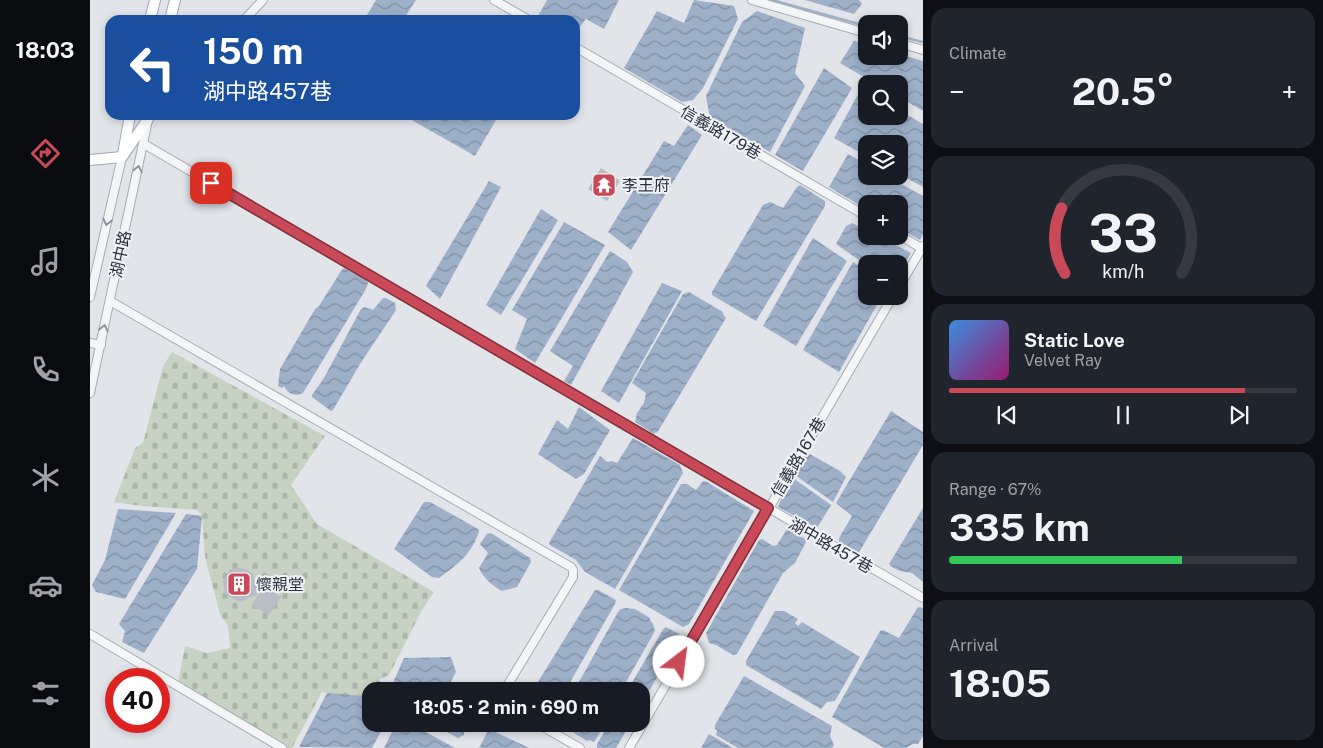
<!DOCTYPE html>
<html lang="en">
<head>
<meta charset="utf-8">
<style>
  :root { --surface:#171b24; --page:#20242c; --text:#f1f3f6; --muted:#9ea1a6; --line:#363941; --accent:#ca4958 }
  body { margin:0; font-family:"Public Sans","Noto Sans TC",sans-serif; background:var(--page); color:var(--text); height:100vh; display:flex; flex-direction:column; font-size:19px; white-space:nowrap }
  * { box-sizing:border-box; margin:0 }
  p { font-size:16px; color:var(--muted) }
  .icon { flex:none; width:28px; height:28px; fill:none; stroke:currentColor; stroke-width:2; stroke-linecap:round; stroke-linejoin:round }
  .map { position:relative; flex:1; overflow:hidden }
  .side { display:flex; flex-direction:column; gap:8px; padding:8px; background:#0d0f14; width:400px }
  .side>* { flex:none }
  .guide { position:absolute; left:15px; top:15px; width:475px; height:105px; border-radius:15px; box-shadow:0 2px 8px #0003; background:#1a4fa0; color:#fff; overflow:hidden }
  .controls { position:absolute; left:768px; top:15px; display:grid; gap:10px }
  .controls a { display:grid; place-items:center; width:50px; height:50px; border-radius:10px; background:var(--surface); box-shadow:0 2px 8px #0003; font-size:25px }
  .speed { position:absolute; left:15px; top:668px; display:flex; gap:10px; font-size:25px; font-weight:700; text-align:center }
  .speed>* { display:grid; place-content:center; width:65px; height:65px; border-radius:50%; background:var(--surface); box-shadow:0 2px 8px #0003; line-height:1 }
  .speed .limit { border:8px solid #d22; background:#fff; color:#111 }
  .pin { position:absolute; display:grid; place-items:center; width:42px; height:42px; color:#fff; margin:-21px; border-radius:10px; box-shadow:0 2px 8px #0006 }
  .me { position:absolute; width:55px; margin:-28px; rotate:30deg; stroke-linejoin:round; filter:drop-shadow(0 0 4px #0008) }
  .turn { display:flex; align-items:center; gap:18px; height:105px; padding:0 15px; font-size:22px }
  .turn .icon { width:65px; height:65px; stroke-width:2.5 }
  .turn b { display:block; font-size:35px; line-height:42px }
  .big { font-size:38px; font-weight:700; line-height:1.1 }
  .side .tile { flex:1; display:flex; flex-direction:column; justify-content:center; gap:8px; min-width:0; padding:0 18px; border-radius:15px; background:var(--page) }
  .side .dial { align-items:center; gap:0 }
  .dial svg { height:130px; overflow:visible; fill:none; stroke:var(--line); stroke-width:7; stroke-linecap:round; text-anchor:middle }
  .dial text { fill:var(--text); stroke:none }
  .song { display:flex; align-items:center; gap:15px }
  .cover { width:60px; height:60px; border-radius:8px; background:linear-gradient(135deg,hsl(210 70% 55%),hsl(320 70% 35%)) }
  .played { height:5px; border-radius:2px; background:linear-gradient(90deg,var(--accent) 85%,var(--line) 85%) }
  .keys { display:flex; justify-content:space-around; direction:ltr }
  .heat { display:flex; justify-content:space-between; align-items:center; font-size:28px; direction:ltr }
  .charge { height:8px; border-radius:4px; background:linear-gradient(90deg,#34c759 67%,var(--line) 0) }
  .trip { position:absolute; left:272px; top:682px; width:288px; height:50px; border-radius:15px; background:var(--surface); box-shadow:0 2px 8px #0003; font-weight:700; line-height:50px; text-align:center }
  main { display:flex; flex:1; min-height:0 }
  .tab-bar { display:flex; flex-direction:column; width:90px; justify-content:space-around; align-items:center; background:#090b0e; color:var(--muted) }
  .tab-bar .icon { width:35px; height:35px }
  .tab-bar .selected { color:var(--accent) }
  .tab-bar b { font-size:22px; color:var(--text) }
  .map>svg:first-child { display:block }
  .cemetery { fill:url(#cemetery-stones) }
  .water { fill:url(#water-waves) }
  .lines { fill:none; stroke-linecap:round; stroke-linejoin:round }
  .stream { stroke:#9db0c8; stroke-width:2.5 }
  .building { fill:#b8bdc6 }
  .minor-casing { stroke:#a6abb3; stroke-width:10 }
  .major-casing { stroke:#a0a7b4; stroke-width:12 }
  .minor { stroke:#f3f5f7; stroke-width:8 }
  .major { stroke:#fff; stroke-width:10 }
  .oneway { stroke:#8e939c }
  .route-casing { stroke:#832f39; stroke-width:12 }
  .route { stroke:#ca4958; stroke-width:9 }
  .labels { text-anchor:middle; stroke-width:4; stroke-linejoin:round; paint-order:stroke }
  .street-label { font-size:16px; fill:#2a3140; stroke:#f0f3f6 }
  .poi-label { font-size:16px; fill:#2a3140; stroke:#f0f3f6; text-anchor:start }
</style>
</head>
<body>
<main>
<nav class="tab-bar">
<b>18:03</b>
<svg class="icon selected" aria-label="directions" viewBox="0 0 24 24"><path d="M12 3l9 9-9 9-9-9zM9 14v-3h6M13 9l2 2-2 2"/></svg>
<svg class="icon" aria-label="music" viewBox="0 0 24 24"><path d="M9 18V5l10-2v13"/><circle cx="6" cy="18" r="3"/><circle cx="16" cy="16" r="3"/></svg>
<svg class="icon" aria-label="phone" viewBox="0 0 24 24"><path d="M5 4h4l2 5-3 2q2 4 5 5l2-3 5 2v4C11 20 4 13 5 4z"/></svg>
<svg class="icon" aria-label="climate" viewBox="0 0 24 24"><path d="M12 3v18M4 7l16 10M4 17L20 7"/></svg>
<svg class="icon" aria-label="car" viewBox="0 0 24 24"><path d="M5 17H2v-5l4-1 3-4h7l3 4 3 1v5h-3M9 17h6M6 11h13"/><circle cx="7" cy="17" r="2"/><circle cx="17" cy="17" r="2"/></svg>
<svg class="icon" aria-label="filters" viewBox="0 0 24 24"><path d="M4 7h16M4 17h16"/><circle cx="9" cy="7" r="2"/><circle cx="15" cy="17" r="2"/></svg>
</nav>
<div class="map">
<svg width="833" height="748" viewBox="0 0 833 748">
  <defs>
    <pattern id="cemetery-stones" width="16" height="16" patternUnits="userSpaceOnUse" patternTransform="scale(1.25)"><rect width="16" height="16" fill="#c6d3c2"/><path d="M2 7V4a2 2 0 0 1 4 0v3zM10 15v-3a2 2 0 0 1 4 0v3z" fill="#aab6a8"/></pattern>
    <pattern id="water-waves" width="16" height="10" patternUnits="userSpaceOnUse" patternTransform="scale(1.25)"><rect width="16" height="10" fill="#9db0c8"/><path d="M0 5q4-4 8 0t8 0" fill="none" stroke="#8090a4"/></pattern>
  </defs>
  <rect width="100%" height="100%" fill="#e1e4e9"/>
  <path class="cemetery" d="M82,352L235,436L201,485L227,524L344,592L332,610L299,675L275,686L272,699L232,692L202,748H189L87,689L95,646L117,653L140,648L138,626L130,614L115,557L112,516L107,510L52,506L24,502L45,448L53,443L73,366Z"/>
  <g class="water">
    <path d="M286,0H326L313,20H274Z"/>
    <path d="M457,0H529L514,29L496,19L485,33V20H455L448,16Z"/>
    <path d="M604,0L644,6L648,19L613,88L603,100L592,102L534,68L567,11L594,23Z"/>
    <path d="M715,0H769L772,4L764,14Z"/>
    <path d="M667,11L715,28L705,73L715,86L680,152L620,118L616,96L652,22Z"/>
    <path d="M764,41L776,44V56H809V54L833,61V111L809,97V84H786L750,63Z"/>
    <path d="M734,68L762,88L713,171L685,155Z"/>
    <path d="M771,89L776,92V116H809V110L833,124V187L809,174V144H776V156L744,138Z"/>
    <path d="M313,115H398L406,120L385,156Z"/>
    <path d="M598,125L612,135L541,250L518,232L574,141L584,146Z"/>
    <path d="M758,154L776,164V176H797L833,196V234L830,240L809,228V204H776V209L739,187Z"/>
    <path d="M399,181L411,187L350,299L336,286Z"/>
    <path d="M710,185L735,201V206L666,321L622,295V292L673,205L680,202L693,208L707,187Z"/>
    <path d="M451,209L468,220L411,315L396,305Z"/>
    <path d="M474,222L515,245L445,363L425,349L437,319L422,310Z"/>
    <path d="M762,223L776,230V236H789L821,253L809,273V264L776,265L746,244L756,226Z"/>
    <path d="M723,238L757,261L706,346L673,326Z"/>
    <path d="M520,251L537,262L543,272L481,385L474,381L483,366L460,351Z"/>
    <path d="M763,262L776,270V296H792L749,372L713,350Z"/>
    <path d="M254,268L276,280L278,283L276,289L213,393C205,397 198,394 194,386L192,388L188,386L190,369L225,309L229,306L251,271Z"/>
    <path d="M572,283L592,291L529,403L511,391Z"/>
    <path d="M599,292L633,312V314L636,318L567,433L566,432L564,434L545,422L547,413L554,403L556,393L542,383L593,294Z"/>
    <path d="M293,298H296L305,303L306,310L270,364L243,410L241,411L222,397V395L234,378L271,309L275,307L283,310Z"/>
    <path d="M489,407L520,430L494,474L486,479L448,454L467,420L478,429Z"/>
    <path d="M801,411L833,432V445L768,554L749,543V538L762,516L746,503Z"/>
    <path d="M543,438L590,465L593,473L525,589L495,572L486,560L460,545L459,543L510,456L517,462L522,461L527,463Z"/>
    <path d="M718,453L750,471L756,477L743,502L705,475Z"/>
    <path d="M703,478L741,505L727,528L688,507L694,492Z"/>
    <path d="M613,481L617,482L664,511L599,624L593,627L529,590L591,484H597L606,490Z"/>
    <path d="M334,502H340L388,529L389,531C382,554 368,564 349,578L342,577L304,549Z"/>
    <path d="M833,508V582L822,573C815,572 803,570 799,564Z"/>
    <path d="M28,509L86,513L35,599L6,592L2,585L15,560Z"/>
    <path d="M96,514L112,516L107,569L54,653L32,642L35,631L29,624Z"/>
    <path d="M697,529L717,540L705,563L693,573L647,654L643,655L626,645L619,643L616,633L669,540L672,539L683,546L687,545Z"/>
    <path d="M401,533L440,558L441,562L427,587L412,591C403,586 393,578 389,568L398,553L390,544L397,534Z"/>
    <path d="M505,590H508L526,600L525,604L475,691H450L447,689L446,685Z"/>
    <path d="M828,607L833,608V736L828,744H823L816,748H794L742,717L790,631L793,630L809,638Z"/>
    <path d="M536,608L545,609L560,618V620L563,624L565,631L532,689L533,691H485V689L528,612L531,609Z"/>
    <path d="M685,611H694L708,619L705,623L708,626L712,622L770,657L745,701L737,702L731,709L656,665V661Z"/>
    <path d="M576,627L589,634L590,638L551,705V691H537L574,628Z"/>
    <path d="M361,657L366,672L359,685L369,691H284L287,680L301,687L314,658Z"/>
    <path d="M654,676L742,726L740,736L744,745L742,748H648L626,735L627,730L625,729V725Z"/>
    <path d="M237,693L277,696L281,699V724H295L282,748L209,747Z"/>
    <path d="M306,724H321L365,748H294Z"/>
    <path d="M342,724H375L374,735L368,738Z"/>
    <path d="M485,724H515L504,742L500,740L497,741L484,733L482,730Z"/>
    <path d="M519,724H540L526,748H507V744Z"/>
    <path d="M399,729L439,748H389Z"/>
    <path d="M619,734L643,748H611Z"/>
  </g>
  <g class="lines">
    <g class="stream">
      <path d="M682,0L776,26"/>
      <path d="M809,36L833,42"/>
    </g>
  </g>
  <g class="building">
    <path d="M511,168L530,181L517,201L498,189Z"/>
    <path d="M153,568L163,574L167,595L149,602L135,594L133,581L140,569Z"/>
    <path d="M173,586L191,597L179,615L162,605Z"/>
  </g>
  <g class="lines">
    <g class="minor-casing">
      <g id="minor">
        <path d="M404,0L439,20"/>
        <path d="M662,0L776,33"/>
        <path d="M154,20L173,0"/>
        <path d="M809,43L833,50"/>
        <path d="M485,47L776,216"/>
        <path d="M54,144L833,598"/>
        <path d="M809,235L833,249"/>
        <path d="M809,287L833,246"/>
        <path d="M0,297L32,157"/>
        <path d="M20,301L481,567L483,570V577L414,691"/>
        <path d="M0,343L11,345"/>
        <path d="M0,393L58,120"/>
        <path d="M0,634L192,748"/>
        <path d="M448,724L490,748"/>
        <path d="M539,748L803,296"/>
      </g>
    </g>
    <g class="major-casing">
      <g id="major">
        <path d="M60,20L65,0"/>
        <path d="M80,20L85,0"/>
        <path d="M33,154L40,115"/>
        <path d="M0,160L32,157L58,119L59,115"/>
      </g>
    </g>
    <use href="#minor" class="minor"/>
    <use href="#major" class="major"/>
  </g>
  <defs><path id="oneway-chevron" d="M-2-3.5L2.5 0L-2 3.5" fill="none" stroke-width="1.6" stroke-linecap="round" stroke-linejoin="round" transform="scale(1.25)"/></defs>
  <g class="oneway">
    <use href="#oneway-chevron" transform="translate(48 169) rotate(-78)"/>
    <use href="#oneway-chevron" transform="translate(17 222) rotate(103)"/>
    <use href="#oneway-chevron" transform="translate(14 328) rotate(-77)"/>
  </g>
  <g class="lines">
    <g class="route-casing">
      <path id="route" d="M121,183L678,508L589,662"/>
    </g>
    <use href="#route" class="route"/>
  </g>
  <defs>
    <g id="temple-square" transform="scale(1.25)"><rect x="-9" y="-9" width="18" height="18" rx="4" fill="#ca4958" stroke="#f0f3f6"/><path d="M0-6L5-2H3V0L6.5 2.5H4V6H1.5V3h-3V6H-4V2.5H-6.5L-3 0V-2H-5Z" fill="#fff"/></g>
    <g id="building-square" transform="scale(1.25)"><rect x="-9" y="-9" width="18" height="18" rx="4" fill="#ca4958" stroke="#f0f3f6"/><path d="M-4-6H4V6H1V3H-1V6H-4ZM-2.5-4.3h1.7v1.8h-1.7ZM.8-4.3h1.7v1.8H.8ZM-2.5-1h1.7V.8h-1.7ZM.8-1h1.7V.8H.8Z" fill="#fff"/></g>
  </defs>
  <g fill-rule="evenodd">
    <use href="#temple-square" x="514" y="185"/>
    <use href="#building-square" x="149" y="584"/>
  </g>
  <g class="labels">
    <g class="street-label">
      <text transform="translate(631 132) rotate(30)" y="6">信義路179巷</text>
      <text transform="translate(30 254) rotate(-78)" y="6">湖中路</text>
      <text transform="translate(708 457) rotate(-59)" y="6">信義路167巷</text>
      <text transform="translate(741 545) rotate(30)" y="6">湖中路457巷</text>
    </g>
    <g class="poi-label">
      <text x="532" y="191">李王府</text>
      <text x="166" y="590">懷親堂</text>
    </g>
  </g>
</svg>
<div class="controls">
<a><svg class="icon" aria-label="sound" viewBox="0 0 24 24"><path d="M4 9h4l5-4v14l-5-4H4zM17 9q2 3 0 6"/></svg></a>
<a><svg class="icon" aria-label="search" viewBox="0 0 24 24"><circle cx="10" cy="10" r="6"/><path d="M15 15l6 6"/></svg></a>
<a><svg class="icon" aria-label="layers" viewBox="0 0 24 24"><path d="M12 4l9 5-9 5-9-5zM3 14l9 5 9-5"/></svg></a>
<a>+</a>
<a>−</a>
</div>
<div class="speed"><div class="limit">40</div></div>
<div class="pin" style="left:121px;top:183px;background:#d93025"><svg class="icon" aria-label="arrive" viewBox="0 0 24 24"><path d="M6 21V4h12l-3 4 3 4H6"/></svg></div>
<svg class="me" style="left:589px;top:662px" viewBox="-20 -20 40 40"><circle r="19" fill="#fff"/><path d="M0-13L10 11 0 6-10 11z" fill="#ca4958"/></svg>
<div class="trip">18:05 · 2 min · 690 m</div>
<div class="guide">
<div class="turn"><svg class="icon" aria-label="left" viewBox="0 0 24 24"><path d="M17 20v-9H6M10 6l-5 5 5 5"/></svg><div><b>150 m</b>湖中路457巷</div></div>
</div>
</div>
<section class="side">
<div class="tile"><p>Climate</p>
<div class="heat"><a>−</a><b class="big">20.5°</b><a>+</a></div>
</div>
<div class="tile dial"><svg viewBox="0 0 100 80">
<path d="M14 69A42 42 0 1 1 86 69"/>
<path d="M14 69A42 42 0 0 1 12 29" stroke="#ca4958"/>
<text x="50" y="56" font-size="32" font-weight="700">33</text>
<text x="50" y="72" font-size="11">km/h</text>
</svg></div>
<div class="tile">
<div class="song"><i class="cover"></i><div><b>Static Love</b><p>Velvet Ray</p></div></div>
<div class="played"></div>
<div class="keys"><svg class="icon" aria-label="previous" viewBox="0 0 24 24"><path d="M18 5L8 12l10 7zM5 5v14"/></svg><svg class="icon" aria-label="pause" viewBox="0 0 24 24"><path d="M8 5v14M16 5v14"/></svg><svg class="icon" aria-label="next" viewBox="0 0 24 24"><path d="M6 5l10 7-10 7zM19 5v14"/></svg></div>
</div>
<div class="tile"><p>Range · 67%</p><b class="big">335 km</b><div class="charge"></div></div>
<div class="tile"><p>Arrival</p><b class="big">18:05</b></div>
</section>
</main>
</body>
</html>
